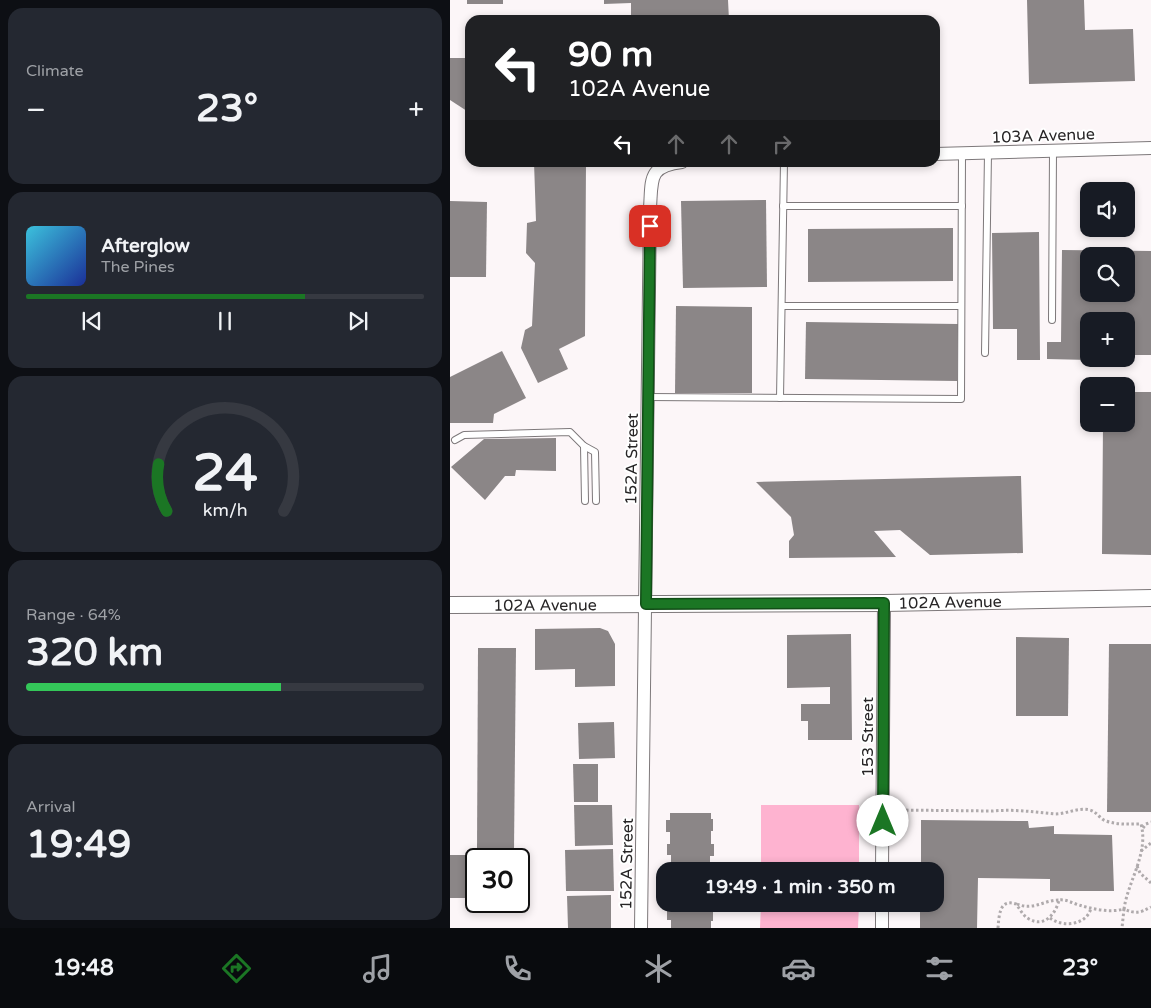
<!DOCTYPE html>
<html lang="en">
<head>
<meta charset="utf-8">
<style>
  :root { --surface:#171b24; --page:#242831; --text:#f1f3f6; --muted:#9ea1a6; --line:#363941; --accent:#1b7624 }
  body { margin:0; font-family:"Varela Round",sans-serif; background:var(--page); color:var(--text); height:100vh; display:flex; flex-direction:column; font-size:19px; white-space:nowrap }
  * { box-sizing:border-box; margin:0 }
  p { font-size:16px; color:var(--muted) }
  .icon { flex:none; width:28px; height:28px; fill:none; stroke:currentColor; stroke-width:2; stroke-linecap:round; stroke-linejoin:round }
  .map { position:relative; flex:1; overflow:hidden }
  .drawer { display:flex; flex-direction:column; gap:8px; padding:8px; background:#0d0f14; width:450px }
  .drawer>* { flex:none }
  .guide { position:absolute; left:15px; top:15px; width:475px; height:152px; border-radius:15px; box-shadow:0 2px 8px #0003; background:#202124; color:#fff; overflow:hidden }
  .controls { position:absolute; left:630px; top:182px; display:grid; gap:10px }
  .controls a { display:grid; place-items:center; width:55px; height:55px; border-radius:10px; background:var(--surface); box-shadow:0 2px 8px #0003; font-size:25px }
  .speed { position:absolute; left:15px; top:848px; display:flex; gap:10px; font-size:25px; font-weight:700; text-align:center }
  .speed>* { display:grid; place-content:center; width:65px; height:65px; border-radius:50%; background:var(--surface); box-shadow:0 2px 8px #0003; line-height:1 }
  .speed .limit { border:2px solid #111; border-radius:8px; background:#fff; color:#111 }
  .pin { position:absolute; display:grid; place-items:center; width:42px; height:42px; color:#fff; margin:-21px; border-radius:10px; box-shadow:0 2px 8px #0006 }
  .me { position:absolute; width:55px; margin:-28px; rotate:0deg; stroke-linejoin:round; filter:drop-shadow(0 0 4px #0008) }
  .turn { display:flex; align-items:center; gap:18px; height:105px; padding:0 20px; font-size:22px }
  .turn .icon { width:65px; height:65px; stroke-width:2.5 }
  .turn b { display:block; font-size:35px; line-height:42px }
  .lanes { display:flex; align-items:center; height:48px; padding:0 20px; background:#0003; justify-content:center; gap:25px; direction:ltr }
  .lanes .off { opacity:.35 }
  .big { font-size:38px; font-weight:700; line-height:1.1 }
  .drawer .card { flex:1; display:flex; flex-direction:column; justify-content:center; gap:8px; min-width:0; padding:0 18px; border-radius:15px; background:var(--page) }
  .drawer .dial { align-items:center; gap:0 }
  .dial svg { height:130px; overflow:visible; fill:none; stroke:var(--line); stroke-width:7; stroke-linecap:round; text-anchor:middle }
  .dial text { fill:var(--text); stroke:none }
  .song { display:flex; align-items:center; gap:15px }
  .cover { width:60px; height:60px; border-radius:8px; background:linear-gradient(135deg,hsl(190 70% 55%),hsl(230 70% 35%)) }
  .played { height:5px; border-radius:2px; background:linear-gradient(90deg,var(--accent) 70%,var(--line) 70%) }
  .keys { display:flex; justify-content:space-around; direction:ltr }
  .heat { display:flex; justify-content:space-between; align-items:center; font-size:28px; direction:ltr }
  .charge { height:8px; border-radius:4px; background:linear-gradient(90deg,#34c759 64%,var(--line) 0) }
  .trip { position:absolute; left:206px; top:862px; width:288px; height:50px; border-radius:15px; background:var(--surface); box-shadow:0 2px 8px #0003; font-weight:700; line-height:50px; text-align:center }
  .menu { display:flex; height:80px; justify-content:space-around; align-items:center; background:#090b0e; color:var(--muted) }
  .menu .icon { width:35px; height:35px }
  .menu .selected { color:var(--accent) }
  .menu b { font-size:22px; color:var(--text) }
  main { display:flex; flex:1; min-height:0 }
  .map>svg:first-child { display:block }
  .green { fill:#feb3d0 }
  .building { fill:#8b8687; fill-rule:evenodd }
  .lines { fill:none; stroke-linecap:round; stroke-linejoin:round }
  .service-casing { stroke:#7d787a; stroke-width:8 }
  .minor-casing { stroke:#7d787a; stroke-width:14 }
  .tertiary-casing { stroke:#7d787a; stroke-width:18 }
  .path { stroke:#afaaac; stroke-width:3; stroke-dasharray:2.5 2.5; stroke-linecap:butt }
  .service { stroke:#fff; stroke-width:6 }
  .minor { stroke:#fff; stroke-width:12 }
  .tertiary { stroke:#fff; stroke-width:16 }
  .route-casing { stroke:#124d17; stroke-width:12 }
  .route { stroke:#1b7624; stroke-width:9 }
  .labels { text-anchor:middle; stroke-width:4; stroke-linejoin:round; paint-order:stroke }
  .street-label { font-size:16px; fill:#272526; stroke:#fff }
</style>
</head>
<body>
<main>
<section class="drawer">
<div class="card"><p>Climate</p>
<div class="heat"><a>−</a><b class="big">23°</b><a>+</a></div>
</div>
<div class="card">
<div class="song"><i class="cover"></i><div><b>Afterglow</b><p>The Pines</p></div></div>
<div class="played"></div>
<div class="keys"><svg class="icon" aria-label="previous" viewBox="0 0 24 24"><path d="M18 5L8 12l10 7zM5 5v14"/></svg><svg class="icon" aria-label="pause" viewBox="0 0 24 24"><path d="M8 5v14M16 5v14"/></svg><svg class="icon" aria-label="next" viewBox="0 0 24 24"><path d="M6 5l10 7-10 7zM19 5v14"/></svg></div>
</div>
<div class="card dial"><svg viewBox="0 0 100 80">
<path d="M14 69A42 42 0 1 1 86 69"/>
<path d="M14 69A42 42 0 0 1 9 40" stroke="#1b7624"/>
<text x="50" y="56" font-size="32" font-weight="700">24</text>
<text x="50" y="72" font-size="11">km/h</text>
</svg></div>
<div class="card"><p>Range · 64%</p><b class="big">320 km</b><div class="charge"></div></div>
<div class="card"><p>Arrival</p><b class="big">19:49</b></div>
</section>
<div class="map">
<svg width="701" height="928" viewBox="0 0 701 928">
  <rect width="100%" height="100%" fill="#fcf6f8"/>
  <g class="green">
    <rect x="311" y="805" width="98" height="66"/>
    <path d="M311,904H409L408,928H310Z"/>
  </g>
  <g class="building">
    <rect x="17" y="0" width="36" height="4"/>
    <path d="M154,0H278L279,20H181V3L154,4Z"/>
    <path d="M577,0H634L635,30L683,29L685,81L579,84Z"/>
    <path d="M0,58H20V113L0,100Z"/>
    <path d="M84,162H136L135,336L109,349L118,369L88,383L71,348L75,330L82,326L85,263L76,253L77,223L86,221Z"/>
    <path d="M316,200L317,287L233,288L231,201Z"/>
    <path d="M0,201L37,202L36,277H0Z"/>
    <path d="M503,228V281L358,282V229Z"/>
    <path d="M589,232L590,360H567V329H543L542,233Z"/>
    <path d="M612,250L701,251V355H683L681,360H676V321H639V360L597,359V342H611ZM639,256H676V294H639Z"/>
    <path d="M226,306L302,307V393H225Z"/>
    <path d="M356,322L508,324L507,381L355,379Z"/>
    <path d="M52,351L76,398L44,414L43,423H0V377Z"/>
    <path d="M676,392H701V555L652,554L653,424H676Z"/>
    <path d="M106,438V471L66,470L65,476H55L35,500L1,467L34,439Z"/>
    <path d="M571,476L573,553L480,555L450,530L424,531L446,557L339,558V541L344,535L341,517L306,482Z"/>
    <path d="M150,628L158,631L165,644V686L125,687V669L85,670V629Z"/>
    <path d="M401,634L402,740H358V721H351V704H380V687L337,688V635Z"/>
    <path d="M566,637L619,638L618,716H566Z"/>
    <path d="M659,644H701V812H657Z"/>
    <path d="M28,648H66L64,850H27Z"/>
    <path d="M164,722L165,758L129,759L128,723Z"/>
    <path d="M123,764H148V802H124Z"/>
    <path d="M124,805H162L163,845L125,846Z"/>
    <path d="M220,813H261V819H263V831H261V844H264V856H260V867H263V871H218V868H221V855H217V844H220V832H216V820H220Z"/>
    <path d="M471,820L578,821L579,828L604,826V834L662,835L664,891H600V879L528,878L527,928H470V904H485V871H471Z"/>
    <path d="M163,849L164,891H116L115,850Z"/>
    <path d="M0,855H35V859H26V898H0Z"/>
    <path d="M161,895V928H118L117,896Z"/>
    <path d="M217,904H263V921H261V928H221V920H217Z"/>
  </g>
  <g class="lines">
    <g class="service-casing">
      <g id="service">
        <path d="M333,206H512"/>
        <path d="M332,306H511"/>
        <path d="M602,320L603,151"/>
        <path d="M535,353L538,153"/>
        <path d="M198,397L511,399L512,154"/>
        <path d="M330,398L334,162"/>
        <path d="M5,440L14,435L120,432L134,446L135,501"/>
        <path d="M134,446L145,452L146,501"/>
      </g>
    </g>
    <g class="minor-casing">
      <g id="minor">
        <path d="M485,154L701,148"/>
        <path d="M432,871L434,603"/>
        <path d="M191,928L200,208C202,179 198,166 232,162"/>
        <path d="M432,928V904"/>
      </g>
    </g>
    <g class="tertiary-casing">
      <g id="tertiary">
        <path id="s1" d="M0,605L434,603L701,598"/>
      </g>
    </g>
    <g class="path">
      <path d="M446,810L543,811C564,809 584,812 605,814C617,814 628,807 640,810C647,812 650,819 656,821C668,825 679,824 691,824C699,853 678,881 674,909C685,914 690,913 701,907"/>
      <path d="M693,828L696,824L701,822"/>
      <path d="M691,851L701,843"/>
      <path d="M687,866L690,873L701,883"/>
      <path d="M567,904C583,911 594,900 609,900"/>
      <path d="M600,918C613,928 637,925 641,908"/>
      <path d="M548,928C549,917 549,898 566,904C570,909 573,916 579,919C595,928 606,913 609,900C616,899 622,903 629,905C642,909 660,913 674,909L672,928"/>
    </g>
    <use href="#service" class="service"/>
    <use href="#minor" class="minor"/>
    <use href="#tertiary" class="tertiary"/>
  </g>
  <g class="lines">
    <g class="route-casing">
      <path id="route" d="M200,226L196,604L434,603L433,821"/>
    </g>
    <use href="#route" class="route"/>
  </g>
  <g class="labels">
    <g class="street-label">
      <text transform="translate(593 135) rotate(-2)" y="6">103A Avenue</text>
      <text transform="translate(181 459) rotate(-89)" y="6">152A Street</text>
      <text dy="6" stroke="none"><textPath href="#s1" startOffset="500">102A Avenue</textPath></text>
      <text dy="6" stroke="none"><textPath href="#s1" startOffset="95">102A Avenue</textPath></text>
      <text transform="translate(417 737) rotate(-90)" y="6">153 Street</text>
      <text transform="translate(176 864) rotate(-89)" y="6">152A Street</text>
    </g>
  </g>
</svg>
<div class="controls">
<a><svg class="icon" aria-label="sound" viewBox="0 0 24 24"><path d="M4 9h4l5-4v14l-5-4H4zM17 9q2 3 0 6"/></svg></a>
<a><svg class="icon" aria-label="search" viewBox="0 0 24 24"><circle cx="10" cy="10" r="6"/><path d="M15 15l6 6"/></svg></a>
<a>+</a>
<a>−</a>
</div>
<div class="speed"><div class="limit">30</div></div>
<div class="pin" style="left:200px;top:226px;background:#d93025"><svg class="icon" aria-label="arrive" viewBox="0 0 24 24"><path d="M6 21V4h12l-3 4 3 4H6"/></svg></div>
<svg class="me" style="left:433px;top:821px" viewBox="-20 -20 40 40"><circle r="19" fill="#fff"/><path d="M0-13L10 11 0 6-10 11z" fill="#1b7624"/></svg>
<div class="trip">19:49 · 1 min · 350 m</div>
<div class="guide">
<div class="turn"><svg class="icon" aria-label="left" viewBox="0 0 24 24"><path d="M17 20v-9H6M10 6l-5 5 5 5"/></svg><div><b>90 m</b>102A Avenue</div></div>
<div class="lanes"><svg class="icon" aria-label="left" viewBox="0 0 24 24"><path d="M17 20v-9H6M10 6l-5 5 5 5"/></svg><svg class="icon off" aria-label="ahead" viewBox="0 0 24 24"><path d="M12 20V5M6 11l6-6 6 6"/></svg><svg class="icon off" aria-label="ahead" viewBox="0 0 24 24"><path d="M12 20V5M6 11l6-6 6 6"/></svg><svg class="icon off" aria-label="right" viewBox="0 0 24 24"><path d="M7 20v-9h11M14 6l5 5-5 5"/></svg></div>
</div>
</div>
</main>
<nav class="menu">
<b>19:48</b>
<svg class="icon selected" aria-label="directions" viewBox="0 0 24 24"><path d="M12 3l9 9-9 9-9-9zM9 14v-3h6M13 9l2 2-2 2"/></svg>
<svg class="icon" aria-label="music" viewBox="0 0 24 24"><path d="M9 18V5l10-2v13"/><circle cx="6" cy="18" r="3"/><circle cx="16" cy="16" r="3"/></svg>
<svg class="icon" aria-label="phone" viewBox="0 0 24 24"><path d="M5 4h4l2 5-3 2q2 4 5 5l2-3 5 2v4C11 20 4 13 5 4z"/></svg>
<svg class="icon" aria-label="climate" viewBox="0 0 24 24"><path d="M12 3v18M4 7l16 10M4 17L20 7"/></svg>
<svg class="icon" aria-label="car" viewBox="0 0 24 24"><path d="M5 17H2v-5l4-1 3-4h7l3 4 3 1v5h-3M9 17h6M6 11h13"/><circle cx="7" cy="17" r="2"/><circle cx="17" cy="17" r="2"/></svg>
<svg class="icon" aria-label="filters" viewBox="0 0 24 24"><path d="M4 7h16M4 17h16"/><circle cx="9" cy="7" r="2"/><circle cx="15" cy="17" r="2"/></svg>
<b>23°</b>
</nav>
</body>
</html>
